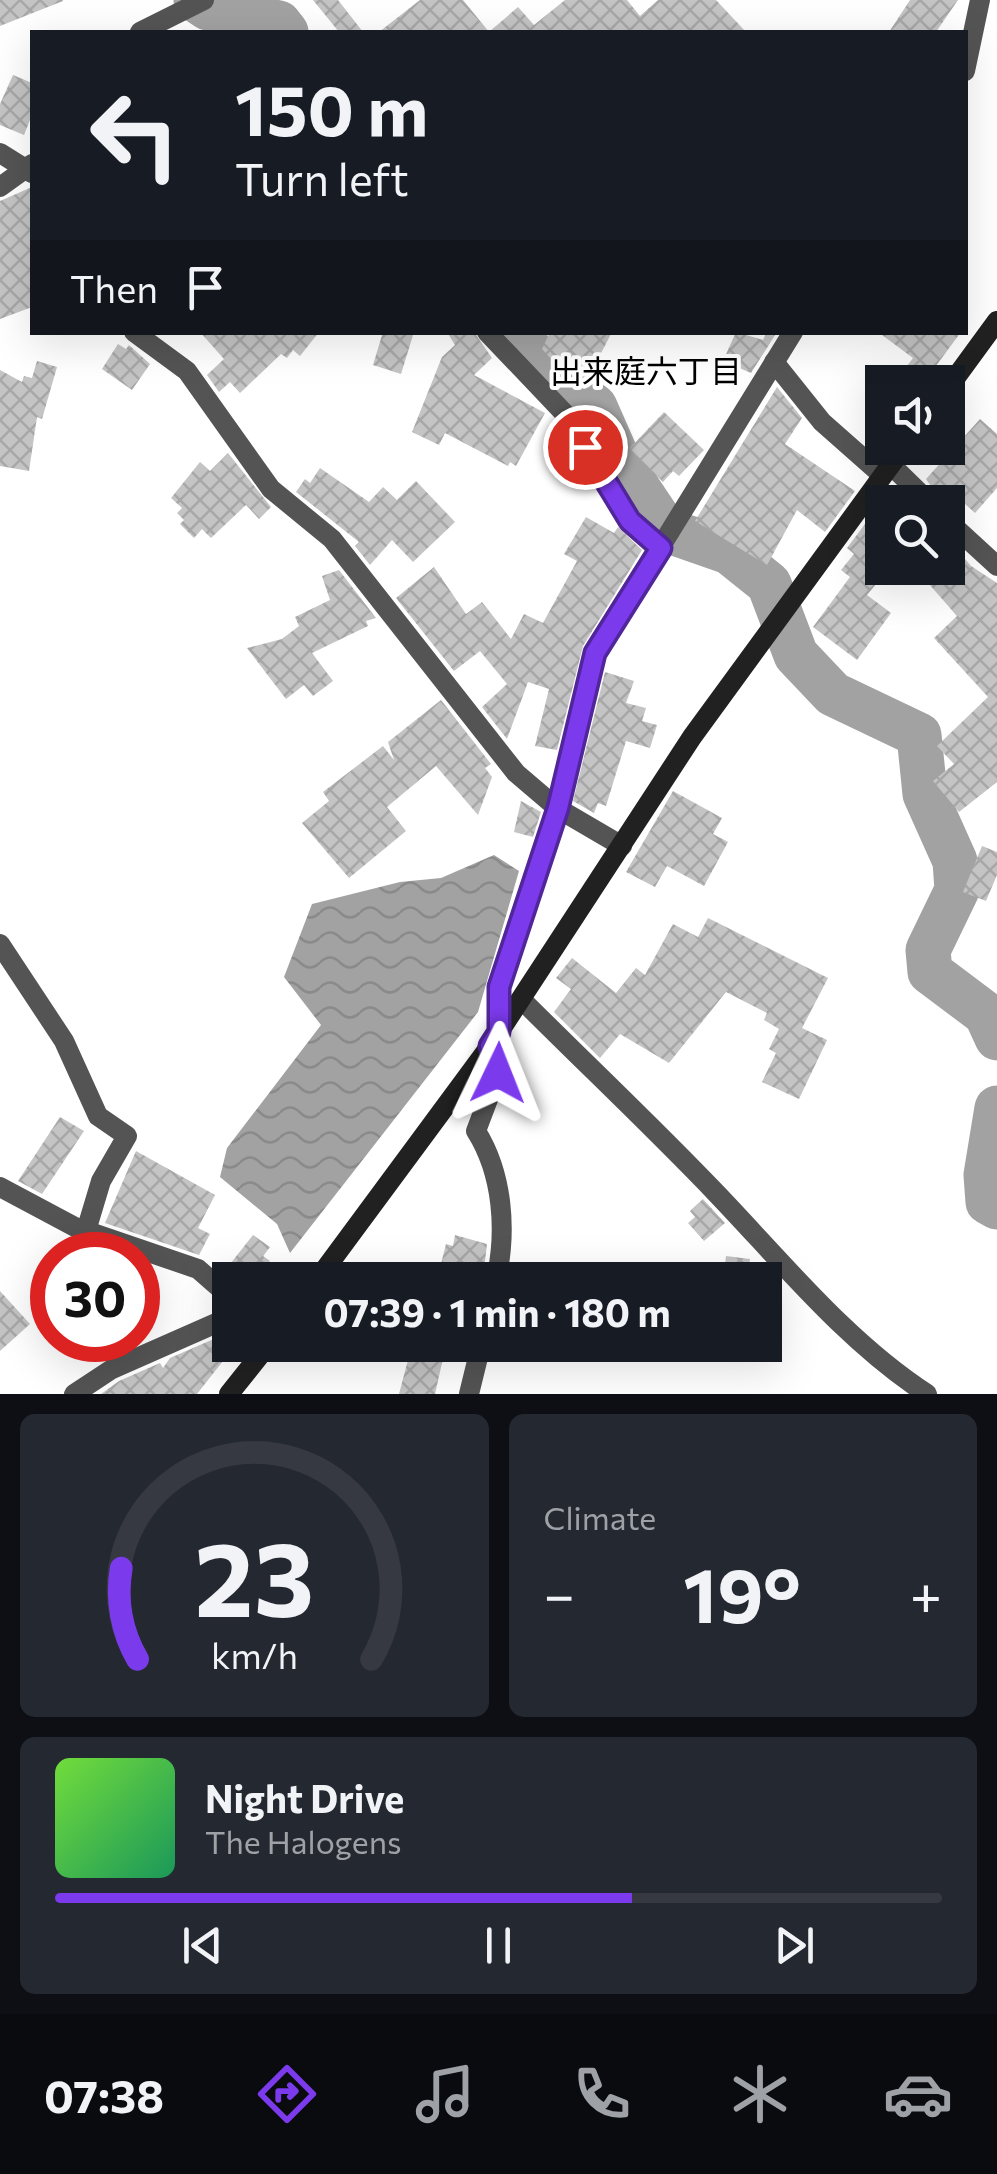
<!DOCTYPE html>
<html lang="en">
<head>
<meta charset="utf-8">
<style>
  :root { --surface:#171b24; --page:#242831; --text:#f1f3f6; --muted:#9ea1a6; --line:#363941; --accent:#7c3aed }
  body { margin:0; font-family:Commissioner,"Noto Sans JP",sans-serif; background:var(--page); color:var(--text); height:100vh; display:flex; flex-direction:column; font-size:38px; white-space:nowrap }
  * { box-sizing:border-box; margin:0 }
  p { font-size:32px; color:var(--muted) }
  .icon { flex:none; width:55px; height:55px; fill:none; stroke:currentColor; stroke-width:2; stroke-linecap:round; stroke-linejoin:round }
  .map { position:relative; height:1394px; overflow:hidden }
  .sheet { display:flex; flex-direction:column; gap:20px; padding:20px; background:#0d0f14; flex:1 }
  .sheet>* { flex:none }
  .top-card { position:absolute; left:30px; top:30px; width:938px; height:305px; border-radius:0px; box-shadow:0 10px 40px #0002; background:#171b24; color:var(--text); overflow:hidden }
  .fabs { position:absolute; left:865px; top:365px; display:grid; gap:20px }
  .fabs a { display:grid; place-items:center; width:100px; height:100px; border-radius:0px; background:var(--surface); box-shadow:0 10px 40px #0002; font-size:50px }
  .speed { position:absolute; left:30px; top:1232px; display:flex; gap:20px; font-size:50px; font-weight:700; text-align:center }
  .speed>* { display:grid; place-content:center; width:130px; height:130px; border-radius:50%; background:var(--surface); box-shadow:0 10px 40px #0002; line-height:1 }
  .speed .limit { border:15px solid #d22; background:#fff; color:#111 }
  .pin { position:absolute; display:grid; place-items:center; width:85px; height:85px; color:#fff; margin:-42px; border:5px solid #fff; border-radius:50%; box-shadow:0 2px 10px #0007 }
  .me { position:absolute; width:110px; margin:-55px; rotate:2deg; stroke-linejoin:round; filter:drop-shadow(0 0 8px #0008) }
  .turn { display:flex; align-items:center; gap:35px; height:210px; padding:0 40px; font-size:45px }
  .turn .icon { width:130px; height:130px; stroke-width:2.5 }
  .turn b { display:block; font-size:70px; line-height:85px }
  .then { display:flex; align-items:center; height:95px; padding:0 40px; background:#0003; gap:20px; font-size:38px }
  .big { font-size:75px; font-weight:700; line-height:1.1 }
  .sheet .tile { flex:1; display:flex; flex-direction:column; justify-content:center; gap:15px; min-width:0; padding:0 35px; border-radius:15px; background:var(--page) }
  .sheet .dial { align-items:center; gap:0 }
  .dial svg { height:260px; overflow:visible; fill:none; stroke:var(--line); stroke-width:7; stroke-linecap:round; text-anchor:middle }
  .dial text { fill:var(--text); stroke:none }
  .song { display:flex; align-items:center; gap:30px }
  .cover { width:120px; height:120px; border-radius:15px; background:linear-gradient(135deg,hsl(100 70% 55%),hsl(150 70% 35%)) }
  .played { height:10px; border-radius:5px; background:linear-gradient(90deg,var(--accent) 65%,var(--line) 65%) }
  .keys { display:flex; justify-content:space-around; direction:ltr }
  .heat { display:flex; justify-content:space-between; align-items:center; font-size:55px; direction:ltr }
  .sheet .tiles { flex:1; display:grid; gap:20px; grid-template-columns:1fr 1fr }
  .tile:last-child { grid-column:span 2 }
  .trip { position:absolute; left:212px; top:1262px; width:570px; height:100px; border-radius:0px; background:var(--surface); box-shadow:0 10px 40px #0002; font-weight:700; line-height:100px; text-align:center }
  .menu { display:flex; height:160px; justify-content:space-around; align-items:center; background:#090b0e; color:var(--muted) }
  .menu .icon { width:70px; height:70px }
  .menu .active { color:var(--accent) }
  .menu b { font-size:45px; color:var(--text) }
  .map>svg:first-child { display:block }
  .water { fill:url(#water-waves) }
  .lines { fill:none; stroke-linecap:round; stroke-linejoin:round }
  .river { stroke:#a2a2a2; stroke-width:45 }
  .building { fill:url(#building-cross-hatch) }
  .street { stroke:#545454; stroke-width:20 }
  .secondary { stroke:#212121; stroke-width:20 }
  .route-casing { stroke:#51269a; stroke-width:25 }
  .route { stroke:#7c3aed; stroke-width:18 }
  .labels { text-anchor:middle; stroke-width:8; stroke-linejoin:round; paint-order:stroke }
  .neighbourhood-label { font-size:32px; fill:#000; stroke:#fff }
</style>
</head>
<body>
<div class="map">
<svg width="997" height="1394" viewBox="0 0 997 1394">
  <defs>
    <pattern id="water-waves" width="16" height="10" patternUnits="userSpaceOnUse" patternTransform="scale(2.5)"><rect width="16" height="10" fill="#a2a2a2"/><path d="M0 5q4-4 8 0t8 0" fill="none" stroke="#8a8a8a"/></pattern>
    <pattern id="building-cross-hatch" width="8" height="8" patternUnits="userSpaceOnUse" patternTransform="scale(2.5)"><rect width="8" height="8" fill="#c4c4c4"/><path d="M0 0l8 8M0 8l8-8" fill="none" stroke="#a7a7a7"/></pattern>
  </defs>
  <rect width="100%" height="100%" fill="#fff"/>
  <path class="water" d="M494,855L519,871L478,1012L290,1253L277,1224L220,1177L227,1148L321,1025L284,977L312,904L400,882L441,878Z"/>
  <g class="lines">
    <g class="river">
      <path d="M196,0L208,8L279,23L286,32"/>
      <path d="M514,332L547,369L595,407L617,457L666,530L729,552L769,584L796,655L833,694L919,735L925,794L955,861L957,890L928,950L930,972L986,1014L997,1038"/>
      <path d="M997,1108L986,1175L988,1202L997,1207"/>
    </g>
  </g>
  <g class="building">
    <path d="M0,0H63V1L0,26Z"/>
    <path d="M313,0H338L363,32H339Z"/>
    <path d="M420,0H463L489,32L518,7L534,25L565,0H627L640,16L658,0H716L746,32H379Z"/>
    <path d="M910,0H958L936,32H889Z"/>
    <path d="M13,75L32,83V115L24,135L0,125V104Z"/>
    <path d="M32,187V307L0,319V201Z"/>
    <path d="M200,332H319L300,356L293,350L287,358L281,354L240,393L230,382L219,392L207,375L224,359Z"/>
    <path d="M383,332H414L401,374L373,365Z"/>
    <path d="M447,332H474L492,358L474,375L545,413L516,466L510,462L508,466L445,433L439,445L412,432L442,357L455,345Z"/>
    <path d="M550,332H612L586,382L562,371L542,349Z"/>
    <path d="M736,332L763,340L767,332H777L751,373L723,361Z"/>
    <path d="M878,332H961L924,382H895L913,358Z"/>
    <path d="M118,344L126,349L129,345L150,364L132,390L102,369Z"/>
    <path d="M37,361L57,367L42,419L37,417L29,471L0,466V370L22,382L24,376L32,378Z"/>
    <path d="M777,387L802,418L785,444L855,491L825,532L797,510L767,565L695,521Z"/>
    <path d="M664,412L704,450L679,476L673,471L663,482L629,449Z"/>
    <path d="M980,419L997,434V488L975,513L962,501L942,502L926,479Z"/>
    <path d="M228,453L271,507L259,519L246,505L211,538L202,529L194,538L180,524L184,520L177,513L182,508L171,498L200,462L210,471Z"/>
    <path d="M320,468L369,502L383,487L397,500L416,481L455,522L413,562L392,540L370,565L355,546L359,542L296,492L305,479L310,483Z"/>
    <path d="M877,508L882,512V577L867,595L891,613L857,660L813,627L850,577L841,570L854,554L847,548Z"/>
    <path d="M586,517L614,533L618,527L642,550L583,646L557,750L535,746L549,689L528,682L507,739L482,707L507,684L480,651L454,671L396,598L434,567L466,614L482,602L511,639L524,614L543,623L577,561L564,554Z"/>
    <path d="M948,539L971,566L997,583V782L959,812L933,781L954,764L937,746L988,697L934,638L957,616L915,568H948Z"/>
    <path d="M339,570L376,618L366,621L368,626L312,653L333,681L313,696L304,685L286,699L247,648L282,639L299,626L295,617L330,600L322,576Z"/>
    <path d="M605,672L634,681L626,703L646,708L642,721L657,725L650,748L626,741L606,806L598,803L594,813L573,801Z"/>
    <path d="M441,700L491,764L485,768L492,777L478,815L436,766L387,807L406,831L349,878L302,823L329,801L323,792L383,746L394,760L388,742Z"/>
    <path d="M673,791L722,818L713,834L728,842L704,886L667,866L655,887L626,872Z"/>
    <path d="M521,801L541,812L533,837L514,832Z"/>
    <path d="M982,846L997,852V875L986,901L963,892Z"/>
    <path d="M708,918L828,978L802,1028L827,1040L799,1099L762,1082L776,1053L769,1049L779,1029L764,1020L767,1013L726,992L669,1063L620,1034L600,1058L554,1012L571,989L556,978L572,958L616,993L636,968L645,975L673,924L698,937Z"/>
    <path d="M60,1117L84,1131L42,1194L18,1181Z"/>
    <path d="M136,1151L215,1195L198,1228L210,1234L199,1255L105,1223Z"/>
    <path d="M703,1199L725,1223L704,1241L688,1223L695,1217L690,1211Z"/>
    <path d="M253,1235L270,1247L263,1256L270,1261L255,1280H231L223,1273Z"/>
    <path d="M455,1235L487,1244L484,1270L479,1268L476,1280H437L446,1244L453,1246Z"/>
    <path d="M726,1256L750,1259L747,1280H723Z"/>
    <path d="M0,1291L30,1324L0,1351Z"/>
    <path d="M230,1332V1352L197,1394H101L119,1381L160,1363L163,1368L170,1358Z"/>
    <path d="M412,1345H446L435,1394H399Z"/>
  </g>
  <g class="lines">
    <g class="street">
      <path d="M140,32L204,0"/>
      <path d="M965,71L980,0"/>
      <path d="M0,153L32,173"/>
      <path d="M0,187L32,164"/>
      <path d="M134,332L187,371L271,489L332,539L516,773L557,808L622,846"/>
      <path d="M487,332L567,416L630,521L661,548"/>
      <path d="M774,362L822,422L882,475"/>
      <path d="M891,465L929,502"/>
      <path d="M948,521L997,566"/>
      <path d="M0,944L64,1041L98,1116L127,1136L101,1181L86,1231"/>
      <path d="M522,1000C587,1065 654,1128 717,1194C783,1263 847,1342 927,1394"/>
      <path d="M499,1032V987L557,808L595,653L793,332"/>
      <path d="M490,1046L498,1073L476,1131C503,1174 507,1231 496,1280"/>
      <path d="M0,1187L75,1227L198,1269L230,1297"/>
      <path d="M74,1394L112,1369L230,1317"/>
      <path d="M469,1394L481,1345"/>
    </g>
    <g class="secondary">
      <path d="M948,388L997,321"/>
      <path d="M317,1280L490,1046L692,737L903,448"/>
      <path d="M229,1394L268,1345"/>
    </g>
  </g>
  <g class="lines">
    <g class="route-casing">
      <path id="route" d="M498,1073L490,1046L499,1032V987L558,808L595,653L661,548L630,521L585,447"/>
    </g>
    <use href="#route" class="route"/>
  </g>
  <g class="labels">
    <g class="neighbourhood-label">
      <text x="646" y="383">出来庭六丁目</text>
    </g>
  </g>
</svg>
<div class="fabs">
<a><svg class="icon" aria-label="sound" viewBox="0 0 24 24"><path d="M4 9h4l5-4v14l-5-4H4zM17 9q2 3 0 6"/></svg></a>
<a><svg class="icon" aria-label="search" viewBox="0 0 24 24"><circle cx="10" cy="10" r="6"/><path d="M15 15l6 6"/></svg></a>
</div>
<div class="speed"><div class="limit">30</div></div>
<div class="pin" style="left:585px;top:447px;background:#d93025"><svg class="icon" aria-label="arrive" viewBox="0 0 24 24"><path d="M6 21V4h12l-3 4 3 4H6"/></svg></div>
<svg class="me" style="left:498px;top:1073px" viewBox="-20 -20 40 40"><path d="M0-17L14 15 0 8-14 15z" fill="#7c3aed" stroke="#fff" stroke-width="4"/></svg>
<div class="trip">07:39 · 1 min · 180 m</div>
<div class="top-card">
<div class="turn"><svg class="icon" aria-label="left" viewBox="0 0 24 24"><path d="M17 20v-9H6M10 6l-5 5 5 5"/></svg><div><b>150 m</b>Turn left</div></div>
<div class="then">Then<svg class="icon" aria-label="arrive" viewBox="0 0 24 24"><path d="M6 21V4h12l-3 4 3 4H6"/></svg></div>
</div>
</div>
<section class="sheet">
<div class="tiles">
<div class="tile dial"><svg viewBox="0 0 100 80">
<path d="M14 69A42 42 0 1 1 86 69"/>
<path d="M14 69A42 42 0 0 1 9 41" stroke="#7c3aed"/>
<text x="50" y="56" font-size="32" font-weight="700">23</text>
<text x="50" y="72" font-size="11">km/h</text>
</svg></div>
<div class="tile"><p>Climate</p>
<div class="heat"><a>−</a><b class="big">19°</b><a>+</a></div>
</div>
<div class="tile">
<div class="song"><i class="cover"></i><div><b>Night Drive</b><p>The Halogens</p></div></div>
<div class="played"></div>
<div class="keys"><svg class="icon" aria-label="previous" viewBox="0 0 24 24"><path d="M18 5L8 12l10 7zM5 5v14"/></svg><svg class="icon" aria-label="pause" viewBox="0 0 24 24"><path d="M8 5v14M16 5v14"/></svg><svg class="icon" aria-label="next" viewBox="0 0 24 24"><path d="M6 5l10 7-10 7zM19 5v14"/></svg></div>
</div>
</div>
</section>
<nav class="menu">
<b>07:38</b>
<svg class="icon active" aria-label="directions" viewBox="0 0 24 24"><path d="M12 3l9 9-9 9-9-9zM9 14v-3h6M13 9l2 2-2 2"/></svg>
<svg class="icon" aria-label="music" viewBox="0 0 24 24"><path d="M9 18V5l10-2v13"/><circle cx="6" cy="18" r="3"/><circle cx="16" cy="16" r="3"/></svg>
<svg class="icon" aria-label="phone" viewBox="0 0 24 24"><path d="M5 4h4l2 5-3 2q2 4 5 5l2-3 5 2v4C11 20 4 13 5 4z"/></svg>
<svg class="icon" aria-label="climate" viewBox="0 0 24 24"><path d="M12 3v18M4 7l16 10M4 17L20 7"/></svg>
<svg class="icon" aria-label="car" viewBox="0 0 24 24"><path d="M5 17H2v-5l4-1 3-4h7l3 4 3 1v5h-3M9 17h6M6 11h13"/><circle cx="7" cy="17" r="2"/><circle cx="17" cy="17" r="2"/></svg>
</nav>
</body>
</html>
